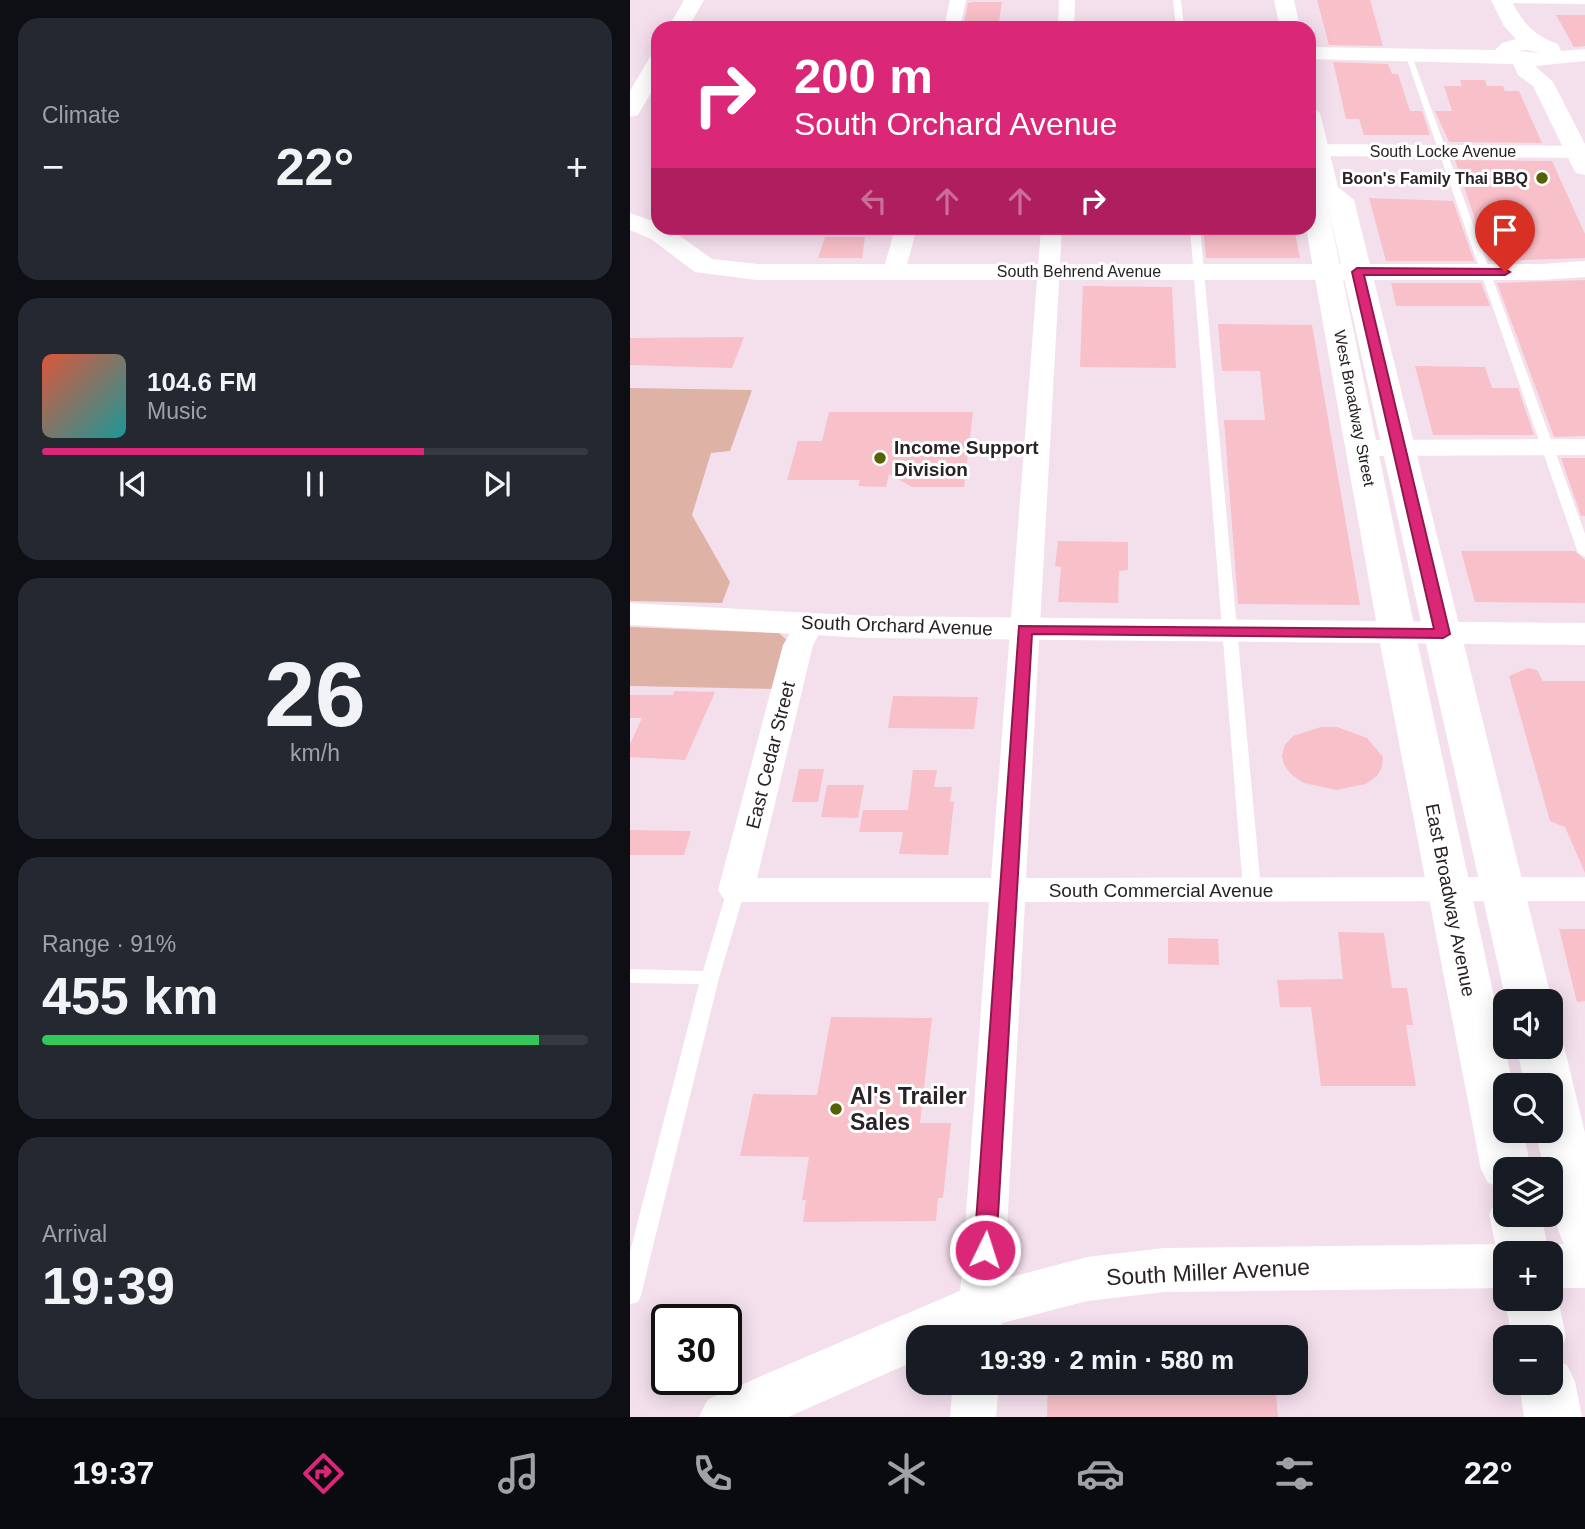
<!DOCTYPE html>
<html lang="en">
<head>
<meta charset="utf-8">
<style>
  :root { --surface:#171b24; --page:#242831; --text:#f1f3f6; --muted:#9ea1a6; --line:#363941; --accent:#db2777 }
  body { margin:0; font-family:Helvetica,sans-serif; background:var(--page); color:var(--text); height:100vh; display:flex; flex-direction:column; font-size:26px; white-space:nowrap }
  * { box-sizing:border-box; margin:0 }
  p { font-size:23px; color:var(--muted) }
  .icon { flex:none; width:38px; height:38px; fill:none; stroke:currentColor; stroke-width:2; stroke-linecap:round; stroke-linejoin:round }
  .map { position:relative; flex:1; overflow:hidden }
  .side { display:flex; flex-direction:column; gap:18px; padding:18px; background:#0d0f14; width:630px }
  .side>* { flex:none }
  .guide { position:absolute; left:21px; top:21px; width:665px; height:214px; border-radius:21px; box-shadow:0 4px 18px #0003; background:#db2777; color:#fff; overflow:hidden }
  .buttons { position:absolute; left:863px; top:989px; display:grid; gap:14px }
  .buttons a { display:grid; place-items:center; width:70px; height:70px; border-radius:14px; background:var(--surface); box-shadow:0 4px 18px #0003; font-size:35px }
  .speed { position:absolute; left:21px; top:1304px; display:flex; gap:14px; font-size:35px; font-weight:700; text-align:center }
  .speed>* { display:grid; place-content:center; width:91px; height:91px; border-radius:50%; background:var(--surface); box-shadow:0 4px 18px #0003; line-height:1 }
  .speed .limit { border:4px solid #111; border-radius:10px; background:#fff; color:#111 }
  .pin { position:absolute; display:grid; place-items:center; width:60px; height:60px; color:#fff; margin:-72px -30px; border-radius:50% 50% 50% 0; rotate:-45deg; box-shadow:0 0 7px #0007 }
  .pin .icon { rotate:45deg }
  .me { position:absolute; width:77px; margin:-38px; rotate:4deg; stroke-linejoin:round; filter:drop-shadow(0 0 5px #0008) }
  .turn { display:flex; align-items:center; gap:24px; height:147px; padding:0 28px; font-size:32px }
  .turn .icon { width:91px; height:91px; stroke-width:2.5 }
  .turn b { display:block; font-size:49px; line-height:60px }
  .lanes { display:flex; align-items:center; height:66px; padding:0 28px; background:#0003; justify-content:center; gap:35px; direction:ltr }
  .lanes .off { opacity:.35 }
  .big { font-size:52px; font-weight:600; line-height:1.1 }
  .side .tile { flex:1; display:flex; flex-direction:column; justify-content:center; gap:10px; min-width:0; padding:0 24px; border-radius:21px; background:var(--page) }
  .side .dial { align-items:center; gap:0 }
  .dial b { font-size:91px; line-height:1 }
  .song { display:flex; align-items:center; gap:21px }
  .cover { width:84px; height:84px; border-radius:10px; background:linear-gradient(135deg,hsl(10 70% 55%),hsl(180 70% 35%)) }
  .played { height:7px; border-radius:4px; background:linear-gradient(90deg,var(--accent) 70%,var(--line) 70%) }
  .keys { display:flex; justify-content:space-around; direction:ltr }
  .heat { display:flex; justify-content:space-between; align-items:center; font-size:38px; direction:ltr }
  .charge { height:10px; border-radius:5px; background:linear-gradient(90deg,#34c759 91%,var(--line) 0) }
  .trip { position:absolute; left:276px; top:1325px; width:402px; height:70px; border-radius:21px; background:var(--surface); box-shadow:0 4px 18px #0003; font-weight:600; line-height:70px; text-align:center }
  .dock { display:flex; height:112px; justify-content:space-around; align-items:center; background:#090b0e; color:var(--muted) }
  .dock .icon { width:49px; height:49px }
  .dock .current { color:var(--accent) }
  .dock b { font-size:32px; color:var(--text) }
  main { display:flex; flex:1; min-height:0 }
  .map>svg:first-child { display:block }
  .green { fill:#dfb2a6 }
  .building { fill:#f8c0c9 }
  .lines { fill:none; stroke-linecap:round; stroke-linejoin:round }
  .lane { fill:#fff; fill-rule:evenodd }
  .street { fill:#fff; fill-rule:evenodd }
  .secondary { fill:#fff; fill-rule:evenodd }
  .primary { fill:#fff; fill-rule:evenodd }
  .route { fill:#db2777; stroke:#8e194d; stroke-width:2 }
  .poi-dot { fill:#566101; stroke:#fff; stroke-width:2.5 }
  .labels { text-anchor:middle; stroke-width:6; stroke-linejoin:round; paint-order:stroke }
  .far-street-label { font-size:16px; fill:#292226; stroke:#fff }
  .far-poi-label { font-size:16px; font-weight:bold; fill:#292226; stroke:#fff; text-anchor:end }
  .poi-label { font-size:19px; font-weight:bold; fill:#292226; stroke:#fff; text-anchor:start }
  .street-label { font-size:19px; fill:#292226; stroke:#fff }
  .near-poi-label { font-size:23px; font-weight:bold; fill:#292226; stroke:#fff; text-anchor:start }
  .near-street-label { font-size:23px; fill:#292226; stroke:#fff }
</style>
</head>
<body>
<main>
<section class="side">
<div class="tile"><p>Climate</p>
<div class="heat"><a>−</a><b class="big">22°</b><a>+</a></div>
</div>
<div class="tile">
<div class="song"><i class="cover"></i><div><b>104.6 FM</b><p>Music</p></div></div>
<div class="played"></div>
<div class="keys"><svg class="icon" aria-label="previous" viewBox="0 0 24 24"><path d="M18 5L8 12l10 7zM5 5v14"/></svg><svg class="icon" aria-label="pause" viewBox="0 0 24 24"><path d="M8 5v14M16 5v14"/></svg><svg class="icon" aria-label="next" viewBox="0 0 24 24"><path d="M6 5l10 7-10 7zM19 5v14"/></svg></div>
</div>
<div class="tile dial"><b>26</b><p>km/h</p></div>
<div class="tile"><p>Range · 91%</p><b class="big">455 km</b><div class="charge"></div></div>
<div class="tile"><p>Arrival</p><b class="big">19:39</b></div>
</section>
<div class="map">
<svg width="955" height="1417" viewBox="0 0 955 1417">
  <rect width="100%" height="100%" fill="#f4e0ed"/>
  <g class="green">
    <path d="M0,388L122,390L100,451L81,453L62,515L100,582L92,603L0,601Z"/>
    <path d="M0,627L149,633L158,641L145,689L0,686Z"/>
  </g>
  <g class="building">
    <path d="M687,0H740L753,46L699,45Z"/>
    <path d="M343,2H372L368,28H333L338,3Z"/>
    <path d="M926,15H955V46L944,47Z"/>
    <path d="M703,62L758,64L762,74H768L780,111H792L800,135H734L729,119H716Z"/>
    <path d="M830,80H855L857,86H873L875,91H889L912,143L819,142L805,111H822L814,86H832Z"/>
    <path d="M825,160L922,161L955,234V258L859,261Z"/>
    <path d="M739,198L823,201L844,261H756Z"/>
    <path d="M573,228H664L670,258H576Z"/>
    <path d="M195,237H235L232,258H188Z"/>
    <path d="M955,280V436L924,437L867,283Z"/>
    <path d="M761,283H851L860,306H766Z"/>
    <path d="M453,286L542,287L546,368L450,367Z"/>
    <path d="M588,324L682,325L730,605L608,604L594,420H635L630,371H592Z"/>
    <path d="M114,337L102,368L0,365V338Z"/>
    <path d="M785,366L855,367L862,388H888L904,435H803Z"/>
    <path d="M199,412H343L334,487H282L259,474L256,487L228,486L230,480H157L168,441H192Z"/>
    <path d="M931,458H955V516H951Z"/>
    <path d="M428,541L498,542V570L489,571L488,603L428,602L431,567L425,566Z"/>
    <path d="M831,551H945L955,560V603L845,602Z"/>
    <path d="M898,668L907,670L913,681H955V873L935,827L920,821L879,676Z"/>
    <path d="M44,691L85,692L55,760L0,757V744L12,718H0V695H43Z"/>
    <path d="M263,696L348,697L344,729L258,728Z"/>
    <path d="M691,727H707L737,738L753,757L752,767L747,776L736,784L706,790L674,783L662,775L654,765L652,755L655,745L663,736Z"/>
    <path d="M169,769H194L188,802H162Z"/>
    <path d="M283,770H307L304,787H322L320,802L324,801L318,855L269,854L273,832H229L233,810H278Z"/>
    <path d="M197,785H234L228,818L191,817Z"/>
    <path d="M0,830L61,831L54,855H0Z"/>
    <path d="M929,929H955V1001L947,1002Z"/>
    <path d="M708,932L754,933L762,988H777L783,1025H776L786,1086H691L681,1007H650L647,980L713,979Z"/>
    <path d="M538,938L588,939L589,965L538,964Z"/>
    <path d="M201,1017L302,1018L290,1123H321L313,1198H308L306,1221L173,1222L176,1200H172L179,1157L110,1156L123,1094L187,1095Z"/>
    <path d="M418,1382H645L648,1417H417Z"/>
  </g>
  <g class="lines">
    <g class="lane">
      <path d="M543,0H551L554,28H546Z"/>
      <path d="M869,0H955V4L872,3Z"/>
      <path d="M774,51L781,53L955,534V557L948,553Z"/>
      <path d="M560,228H570L631,889L628,893H616L613,889Z"/>
      <path d="M106,884L112,886L115,890L89,978L11,1295L8,1302L0,1304V1252L69,984L0,983V969L73,971L97,890L100,886Z"/>
    </g>
    <g class="street">
      <path d="M320,0H336L330,28H314Z"/>
      <path d="M429,0H445L444,28H428Z"/>
      <path d="M679,144L955,146V158L679,156Z"/>
      <path d="M265,228H287L275,272L264,279L253,272Z"/>
      <path d="M411,228H432L396,878L955,877V901L395,902L371,1337H327L359,902H106L93,898L88,890L153,645L170,617L180,614L190,617L195,623L183,645L127,878H361Z"/>
      <path d="M955,439V455L733,456L724,453L720,448L724,443L733,440Z"/>
      <path d="M323,1382H369L366,1417H320Z"/>
    </g>
    <g class="secondary">
      <path d="M54,0H74L58,28H38Z"/>
      <path d="M861,0H881C893,23 903,35 928,44L931,51L955,49V61L905,66L923,82L955,144V175L946,173L943,168L903,86L888,75L883,64L679,59V47L865,50L872,43L886,39L874,26ZM896,50L910,53L888,51Z"/>
      <path d="M28,56V81L8,115L0,117V91L20,57Z"/>
      <path d="M0,213L28,223V228H39L82,259L127,264H912L955,261V277L912,280H127L65,272L21,239L0,230Z"/>
      <path d="M0,603L239,616L955,623V645L239,638L0,625Z"/>
      <path d="M875,1244L895,1253H875V1288L534,1292L457,1301L361,1326L337,1337H289V1359L158,1417H69L78,1399L332,1290L457,1257L534,1248Z"/>
      <path d="M920,1244H955V1288H920V1253H900Z"/>
    </g>
    <g class="primary">
      <path d="M644,0H664L670,28H650Z"/>
      <path d="M679,106L690,113L708,187L724,200L922,1001L920,1004V1001H876L697,202L790,654L883,1085H875V1130H893L901,1169H875V1189L858,1183L851,1169L752,654L676,228H679V191L683,188L679,168Z"/>
      <path d="M920,1032L927,1034L934,1046L955,1133V1256L937,1250C923,1224 920,1198 920,1169H914L905,1130H920V1085H895L886,1046H920Z"/>
      <path d="M875,1196V1214H911L919,1253H875V1269L867,1253L859,1214L867,1199Z"/>
      <path d="M920,1283L928,1298L936,1337L928,1354L920,1356V1337H882L874,1298H920Z"/>
      <path d="M920,1359L937,1365L945,1382L952,1417H894L889,1382H920Z"/>
    </g>
  </g>
  <path class="route" d="M727,268L875,269L880,272L875,275H734L820,634L813,638L402,634L366,1250L363,1257L355,1259L347,1257L344,1250L389,626L804,629L722,272Z"/>
  <g class="poi-dot">
    <circle cx="912" cy="178" r="7"/>
    <circle cx="250" cy="458" r="7"/>
    <circle cx="206" cy="1109" r="7"/>
  </g>
  <g class="labels">
    <g class="far-street-label">
      <text x="813" y="157">South Locke Avenue</text>
      <text x="449" y="277">South Behrend Avenue</text>
      <text transform="translate(725 408) rotate(79)" y="6">West Broadway Street</text>
    </g>
    <g class="far-poi-label">
      <text x="898" y="184">Boon's Family Thai BBQ</text>
    </g>
    <g class="poi-label">
      <text x="264" y="454">Income Support<tspan x="264" dy="22">Division</tspan></text>
    </g>
    <g class="street-label">
      <text transform="translate(267 625) rotate(2)" y="7">South Orchard Avenue</text>
      <text transform="translate(140 755) rotate(-76)" y="7">East Cedar Street</text>
      <text x="531" y="897">South Commercial Avenue</text>
      <text transform="translate(821 900) rotate(79)" y="7">East Broadway Avenue</text>
    </g>
    <g class="near-poi-label">
      <text x="220" y="1104">Al's Trailer<tspan x="220" dy="26">Sales</tspan></text>
    </g>
    <g class="near-street-label">
      <text transform="translate(578 1272) rotate(-3)" y="8">South Miller Avenue</text>
    </g>
  </g>
</svg>
<div class="buttons">
<a><svg class="icon" aria-label="sound" viewBox="0 0 24 24"><path d="M4 9h4l5-4v14l-5-4H4zM17 9q2 3 0 6"/></svg></a>
<a><svg class="icon" aria-label="search" viewBox="0 0 24 24"><circle cx="10" cy="10" r="6"/><path d="M15 15l6 6"/></svg></a>
<a><svg class="icon" aria-label="layers" viewBox="0 0 24 24"><path d="M12 4l9 5-9 5-9-5zM3 14l9 5 9-5"/></svg></a>
<a>+</a>
<a>−</a>
</div>
<div class="speed"><div class="limit">30</div></div>
<div class="pin" style="left:875px;top:272px;background:#d93025"><svg class="icon" aria-label="arrive" viewBox="0 0 24 24"><path d="M6 21V4h12l-3 4 3 4H6"/></svg></div>
<svg class="me" style="left:355px;top:1250px" viewBox="-20 -20 40 40"><circle r="17" fill="#db2777" stroke="#fff" stroke-width="3"/><path d="M0-11L8 9 0 5-8 9z" fill="#fff"/></svg>
<div class="trip">19:39 · 2 min · 580 m</div>
<div class="guide">
<div class="turn"><svg class="icon" aria-label="right" viewBox="0 0 24 24"><path d="M7 20v-9h11M14 6l5 5-5 5"/></svg><div><b>200 m</b>South Orchard Avenue</div></div>
<div class="lanes"><svg class="icon off" aria-label="left" viewBox="0 0 24 24"><path d="M17 20v-9H6M10 6l-5 5 5 5"/></svg><svg class="icon off" aria-label="ahead" viewBox="0 0 24 24"><path d="M12 20V5M6 11l6-6 6 6"/></svg><svg class="icon off" aria-label="ahead" viewBox="0 0 24 24"><path d="M12 20V5M6 11l6-6 6 6"/></svg><svg class="icon" aria-label="right" viewBox="0 0 24 24"><path d="M7 20v-9h11M14 6l5 5-5 5"/></svg></div>
</div>
</div>
</main>
<nav class="dock">
<b>19:37</b>
<svg class="icon current" aria-label="directions" viewBox="0 0 24 24"><path d="M12 3l9 9-9 9-9-9zM9 14v-3h6M13 9l2 2-2 2"/></svg>
<svg class="icon" aria-label="music" viewBox="0 0 24 24"><path d="M9 18V5l10-2v13"/><circle cx="6" cy="18" r="3"/><circle cx="16" cy="16" r="3"/></svg>
<svg class="icon" aria-label="phone" viewBox="0 0 24 24"><path d="M5 4h4l2 5-3 2q2 4 5 5l2-3 5 2v4C11 20 4 13 5 4z"/></svg>
<svg class="icon" aria-label="climate" viewBox="0 0 24 24"><path d="M12 3v18M4 7l16 10M4 17L20 7"/></svg>
<svg class="icon" aria-label="car" viewBox="0 0 24 24"><path d="M5 17H2v-5l4-1 3-4h7l3 4 3 1v5h-3M9 17h6M6 11h13"/><circle cx="7" cy="17" r="2"/><circle cx="17" cy="17" r="2"/></svg>
<svg class="icon" aria-label="filters" viewBox="0 0 24 24"><path d="M4 7h16M4 17h16"/><circle cx="9" cy="7" r="2"/><circle cx="15" cy="17" r="2"/></svg>
<b>22°</b>
</nav>
</body>
</html>
